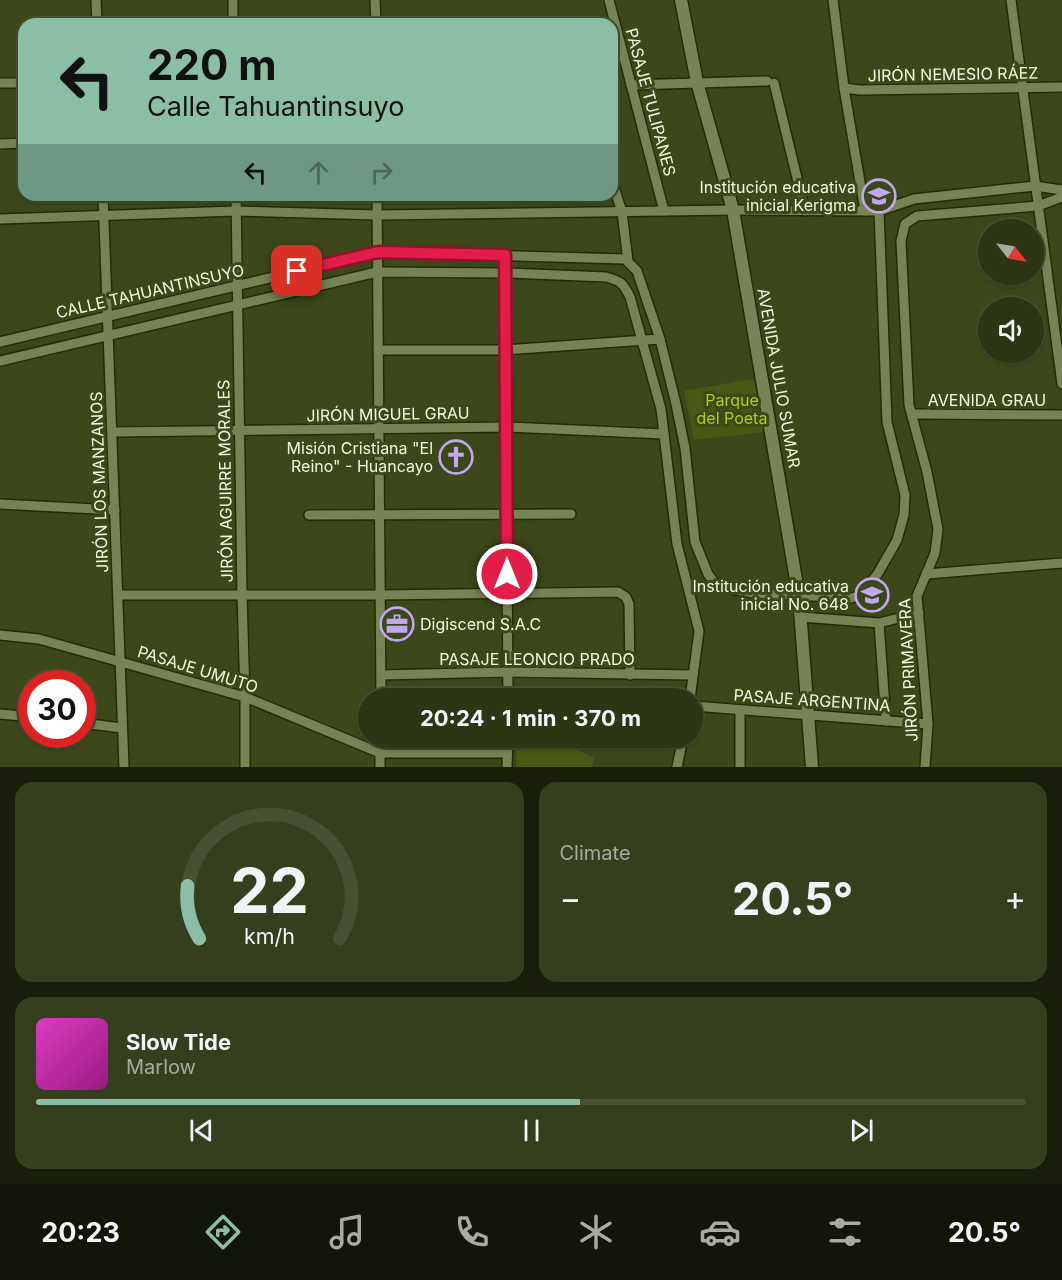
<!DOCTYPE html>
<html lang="en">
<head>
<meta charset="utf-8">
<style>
  :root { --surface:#2d3614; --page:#353e1d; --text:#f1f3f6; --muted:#a7aba0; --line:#485034; --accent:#8abfa5 }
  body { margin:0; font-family:Inter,sans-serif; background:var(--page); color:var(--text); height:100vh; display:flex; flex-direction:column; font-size:22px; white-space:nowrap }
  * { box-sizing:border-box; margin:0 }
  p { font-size:20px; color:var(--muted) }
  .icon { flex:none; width:33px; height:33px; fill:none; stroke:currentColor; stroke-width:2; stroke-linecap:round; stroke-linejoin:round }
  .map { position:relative; height:767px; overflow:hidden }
  .sheet { display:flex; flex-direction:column; gap:15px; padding:15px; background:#191e0b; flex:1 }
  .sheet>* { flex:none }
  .hud { position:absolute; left:18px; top:18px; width:600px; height:183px; border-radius:18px; box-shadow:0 2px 4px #0004,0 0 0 2px var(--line); background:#8abfa5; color:#111; overflow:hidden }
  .needle { width:39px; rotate:121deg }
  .fabs { position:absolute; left:978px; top:219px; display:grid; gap:12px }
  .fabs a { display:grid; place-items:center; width:66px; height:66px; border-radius:50%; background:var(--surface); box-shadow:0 2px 4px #0004,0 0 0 2px var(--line); font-size:30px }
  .speed { position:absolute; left:18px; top:670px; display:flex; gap:12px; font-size:30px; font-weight:700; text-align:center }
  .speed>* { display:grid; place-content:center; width:78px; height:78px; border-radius:50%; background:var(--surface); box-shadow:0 2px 4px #0004,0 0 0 2px var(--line); line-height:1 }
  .speed .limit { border:9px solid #d22; background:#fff; color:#111 }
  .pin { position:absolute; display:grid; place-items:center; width:51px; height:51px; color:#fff; margin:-26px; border-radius:12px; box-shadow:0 3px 9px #0006 }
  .me { position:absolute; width:66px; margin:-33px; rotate:0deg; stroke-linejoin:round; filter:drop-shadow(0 0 4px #0008) }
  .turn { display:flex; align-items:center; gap:21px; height:126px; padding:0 30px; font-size:27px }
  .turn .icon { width:78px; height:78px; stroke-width:2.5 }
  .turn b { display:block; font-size:42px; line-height:51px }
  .lanes { display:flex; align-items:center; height:57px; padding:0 30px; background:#0003; justify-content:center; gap:30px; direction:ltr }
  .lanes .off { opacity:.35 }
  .big { font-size:45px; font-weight:700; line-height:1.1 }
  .sheet .card { flex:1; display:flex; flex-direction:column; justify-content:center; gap:9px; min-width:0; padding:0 21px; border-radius:18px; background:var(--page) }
  .sheet .dial { align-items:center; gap:0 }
  .dial svg { height:156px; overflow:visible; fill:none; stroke:var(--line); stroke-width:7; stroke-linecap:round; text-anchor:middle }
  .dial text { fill:var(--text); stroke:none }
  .song { display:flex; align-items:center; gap:18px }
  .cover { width:72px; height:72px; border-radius:9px; background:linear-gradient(135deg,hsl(310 70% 55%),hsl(310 70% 35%)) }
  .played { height:6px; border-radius:3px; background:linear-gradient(90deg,var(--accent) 55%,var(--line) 55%) }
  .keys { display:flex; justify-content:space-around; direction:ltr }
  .heat { display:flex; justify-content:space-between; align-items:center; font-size:33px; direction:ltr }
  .sheet .tiles { flex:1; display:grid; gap:15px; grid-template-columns:1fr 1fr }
  .card:last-child { grid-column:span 2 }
  .trip { position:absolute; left:358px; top:688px; width:345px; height:60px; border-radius:30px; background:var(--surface); box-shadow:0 2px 4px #0004,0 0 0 2px var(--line); font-weight:700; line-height:60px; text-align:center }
  .menu { display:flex; height:96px; justify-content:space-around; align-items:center; background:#121608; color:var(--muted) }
  .menu .icon { width:42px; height:42px }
  .menu .active { color:var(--accent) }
  .menu b { font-size:27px; color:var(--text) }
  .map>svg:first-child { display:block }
  .green { fill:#495913 }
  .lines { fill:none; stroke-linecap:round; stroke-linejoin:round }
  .minor-casing { stroke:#242d00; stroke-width:12 }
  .tertiary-casing { stroke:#242d00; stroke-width:15 }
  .minor { stroke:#768355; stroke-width:9 }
  .tertiary { stroke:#768355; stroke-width:12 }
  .route-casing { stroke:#92132f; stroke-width:15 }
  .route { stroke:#e11d48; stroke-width:10 }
  .labels { text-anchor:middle; stroke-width:6; stroke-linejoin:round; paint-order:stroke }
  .street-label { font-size:16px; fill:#f0f8df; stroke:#3c481a }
  .poi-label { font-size:16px; fill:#f0f8df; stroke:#3c481a; text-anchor:end }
  .park-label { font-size:16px; fill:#afd30a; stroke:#3c481a }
</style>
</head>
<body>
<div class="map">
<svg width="1062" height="767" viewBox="0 0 1062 767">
  <rect width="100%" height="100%" fill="#3c481a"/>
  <g class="green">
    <path d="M560,195H607L608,199L600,203L560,198Z"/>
    <path d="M754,379L764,432L694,440L684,391Z"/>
    <path d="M517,738H572L570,746L594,758L592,767H516Z"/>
  </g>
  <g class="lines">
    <g class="minor-casing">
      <g id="minor">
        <path d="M96,0L97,24"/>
        <path d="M233,0V24"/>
        <path d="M375,0L376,24"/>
        <path d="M609,0L664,211"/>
        <path d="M833,0L844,88L865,211"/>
        <path d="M1011,0L1062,384"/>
        <path d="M0,83H24"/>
        <path d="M774,83L805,211"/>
        <path d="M631,85L767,81"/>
        <path d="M844,88L860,90L1062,87"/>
        <path d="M0,144L24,143"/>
        <path d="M612,181L622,212L628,261"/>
        <path d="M103,195L124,767"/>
        <path d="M236,195L242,595L245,697V767"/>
        <path d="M377,195L381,699"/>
        <path d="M0,219L236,211L377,215L733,210L879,211L914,199L1035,186L1062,190"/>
        <path d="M505,255L508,699"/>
        <path d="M0,342L378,252L625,259L637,271L660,339L676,404L685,448L695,542L708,574L714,582L724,588L754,593L851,598L859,596L877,575L897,540L904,515L905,495L887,422L879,211"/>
        <path d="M378,350H506L660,339"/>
        <path d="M0,361L377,272L505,273L606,277C621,281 623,283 630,297L661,409L677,544L699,631L690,699"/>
        <path d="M912,414L1062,415"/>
        <path d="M113,432L506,427L664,434"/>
        <path d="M0,504L115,510"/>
        <path d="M309,515L571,514"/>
        <path d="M927,574L1062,563"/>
        <path d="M118,595H380L618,592L626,597L629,604L630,675"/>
        <path d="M801,617L879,623L919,613"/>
        <path d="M879,623L886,721"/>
        <path d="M0,635L39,639L245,697L380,753H507"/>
        <path d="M381,675L507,672L693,675"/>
        <path d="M693,706L928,724"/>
        <path d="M740,710V767"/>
        <path d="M0,714L32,717"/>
        <path d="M82,723L122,728"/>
        <path d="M380,767V738"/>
        <path d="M507,767L508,738"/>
        <path d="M677,767L683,738"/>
        <path d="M925,767L928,724L917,596L935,553L938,529L927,472L909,405L901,241L905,224L917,216L1038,206L1062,197"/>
      </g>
    </g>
    <g class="tertiary-casing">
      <path id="tertiary" d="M681,0L697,82L733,210L799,597L812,767"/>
    </g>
    <use href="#minor" class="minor"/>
    <use href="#tertiary" class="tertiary"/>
  </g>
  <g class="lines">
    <g class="route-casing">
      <path id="route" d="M297,271L378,252L505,255L507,574"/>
    </g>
    <use href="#route" class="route"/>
  </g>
  <defs>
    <g id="school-ring" transform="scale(1.725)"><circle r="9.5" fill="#3c481a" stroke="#c3a7f2" stroke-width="1.5"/><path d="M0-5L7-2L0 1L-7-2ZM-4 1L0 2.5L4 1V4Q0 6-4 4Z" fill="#c3a7f2"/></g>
    <g id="church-ring" transform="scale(1.725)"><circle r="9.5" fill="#3c481a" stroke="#c3a7f2" stroke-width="1.5"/><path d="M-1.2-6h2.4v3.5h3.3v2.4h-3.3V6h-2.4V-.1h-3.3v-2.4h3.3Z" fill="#c3a7f2"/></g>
    <g id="office-ring" transform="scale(1.725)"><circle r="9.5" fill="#3c481a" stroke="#c3a7f2" stroke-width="1.5"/><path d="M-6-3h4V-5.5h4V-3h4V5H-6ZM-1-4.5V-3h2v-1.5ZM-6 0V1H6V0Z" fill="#c3a7f2"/></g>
  </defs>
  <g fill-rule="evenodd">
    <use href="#school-ring" x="879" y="196"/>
    <use href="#church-ring" x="456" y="457"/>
    <use href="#school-ring" x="872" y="595"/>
    <use href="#office-ring" x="397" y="624"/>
  </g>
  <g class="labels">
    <g class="street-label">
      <text transform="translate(953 74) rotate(-1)" y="6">JIRÓN NEMESIO RÁEZ</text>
      <text transform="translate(651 102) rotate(75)" y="6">PASAJE TULIPANES</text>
      <text transform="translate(150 291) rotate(-13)" y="6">CALLE TAHUANTINSUYO</text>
      <text transform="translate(779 378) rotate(80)" y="6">AVENIDA JULIO SUMAR</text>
      <text x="987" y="406">AVENIDA GRAU</text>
      <text transform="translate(388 414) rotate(-1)" y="6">JIRÓN MIGUEL GRAU</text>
      <text transform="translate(225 481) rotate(-91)" y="6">JIRÓN AGUIRRE MORALES</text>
      <text transform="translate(99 482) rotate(-92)" y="6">JIRÓN LOS MANZANOS</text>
      <text x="537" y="665">PASAJE LEONCIO PRADO</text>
      <text transform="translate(198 669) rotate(17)" y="6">PASAJE UMUTO</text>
      <text transform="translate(908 670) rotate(-93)" y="6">JIRÓN PRIMAVERA</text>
      <text transform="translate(812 700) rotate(4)" y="6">PASAJE ARGENTINA</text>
    </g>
    <g class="poi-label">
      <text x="856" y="193">Institución educativa<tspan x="856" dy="18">inicial Kerigma</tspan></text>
      <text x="433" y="454">Misión Cristiana "El<tspan x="433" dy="18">Reino" - Huancayo</tspan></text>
      <text x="849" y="592">Institución educativa<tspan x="849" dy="18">inicial No. 648</tspan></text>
      <text x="420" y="630" text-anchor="start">Digiscend S.A.C</text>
    </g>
    <g class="park-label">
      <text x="732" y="406">Parque<tspan x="732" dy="18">del Poeta</tspan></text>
    </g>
  </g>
</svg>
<div class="fabs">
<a><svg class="needle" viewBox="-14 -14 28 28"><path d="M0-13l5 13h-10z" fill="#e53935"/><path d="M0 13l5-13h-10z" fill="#a7aba0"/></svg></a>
<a><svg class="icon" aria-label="sound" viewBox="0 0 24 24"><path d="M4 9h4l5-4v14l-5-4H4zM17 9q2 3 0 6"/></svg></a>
</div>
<div class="speed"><div class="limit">30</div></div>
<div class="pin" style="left:297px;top:271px;background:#d93025"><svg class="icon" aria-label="arrive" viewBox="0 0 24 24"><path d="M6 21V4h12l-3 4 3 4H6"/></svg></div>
<svg class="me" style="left:507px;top:574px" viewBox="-20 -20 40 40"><circle r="17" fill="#e11d48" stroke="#fff" stroke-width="3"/><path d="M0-11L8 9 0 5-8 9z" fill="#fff"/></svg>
<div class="trip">20:24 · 1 min · 370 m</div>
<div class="hud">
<div class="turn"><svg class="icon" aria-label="left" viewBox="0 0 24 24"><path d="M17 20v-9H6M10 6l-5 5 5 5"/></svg><div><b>220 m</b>Calle Tahuantinsuyo</div></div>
<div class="lanes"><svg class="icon" aria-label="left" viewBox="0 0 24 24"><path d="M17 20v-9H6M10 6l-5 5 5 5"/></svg><svg class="icon off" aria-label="ahead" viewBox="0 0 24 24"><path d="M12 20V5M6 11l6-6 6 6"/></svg><svg class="icon off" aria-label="right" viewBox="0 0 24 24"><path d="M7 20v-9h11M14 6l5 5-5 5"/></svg></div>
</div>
</div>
<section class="sheet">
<div class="tiles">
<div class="card dial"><svg viewBox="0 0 100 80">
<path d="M14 69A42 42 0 1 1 86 69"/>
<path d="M14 69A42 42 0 0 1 8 42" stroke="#8abfa5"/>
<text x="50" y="56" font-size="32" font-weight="700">22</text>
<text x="50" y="72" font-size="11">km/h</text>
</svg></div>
<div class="card"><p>Climate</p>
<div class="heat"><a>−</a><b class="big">20.5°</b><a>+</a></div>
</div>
<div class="card">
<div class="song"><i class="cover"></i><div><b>Slow Tide</b><p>Marlow</p></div></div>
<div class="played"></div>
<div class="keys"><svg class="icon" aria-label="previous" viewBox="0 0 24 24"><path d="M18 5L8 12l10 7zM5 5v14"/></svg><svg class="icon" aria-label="pause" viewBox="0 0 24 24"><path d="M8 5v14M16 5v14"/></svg><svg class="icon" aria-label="next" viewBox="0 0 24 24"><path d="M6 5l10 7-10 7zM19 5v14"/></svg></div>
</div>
</div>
</section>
<nav class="menu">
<b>20:23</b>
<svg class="icon active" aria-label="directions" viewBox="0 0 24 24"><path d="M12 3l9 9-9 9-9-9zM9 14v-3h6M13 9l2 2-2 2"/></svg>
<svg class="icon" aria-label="music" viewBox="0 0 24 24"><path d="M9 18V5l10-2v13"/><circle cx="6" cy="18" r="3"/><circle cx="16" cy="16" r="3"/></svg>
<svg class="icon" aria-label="phone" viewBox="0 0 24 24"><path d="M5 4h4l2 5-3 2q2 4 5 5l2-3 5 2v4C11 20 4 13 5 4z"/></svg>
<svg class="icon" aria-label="climate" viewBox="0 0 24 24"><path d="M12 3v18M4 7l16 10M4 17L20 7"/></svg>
<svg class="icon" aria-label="car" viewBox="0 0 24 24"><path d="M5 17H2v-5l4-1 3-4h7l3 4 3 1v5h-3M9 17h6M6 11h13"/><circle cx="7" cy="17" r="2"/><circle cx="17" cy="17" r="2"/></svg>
<svg class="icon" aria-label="filters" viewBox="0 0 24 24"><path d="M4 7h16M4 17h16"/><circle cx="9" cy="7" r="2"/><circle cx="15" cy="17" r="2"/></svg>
<b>20.5°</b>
</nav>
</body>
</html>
